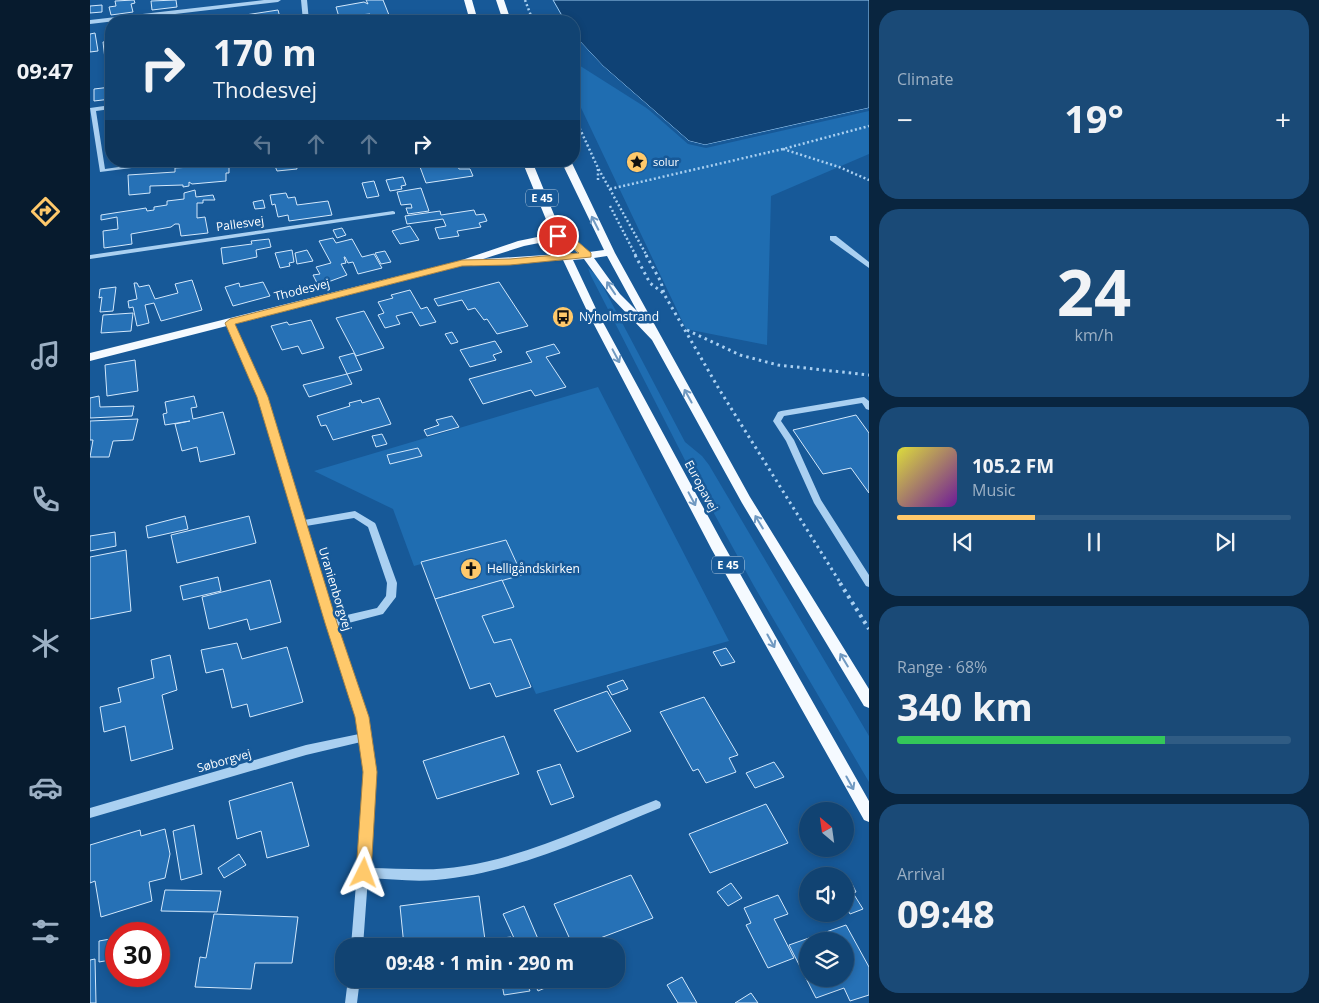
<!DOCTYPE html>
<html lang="en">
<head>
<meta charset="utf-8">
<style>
  :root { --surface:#114372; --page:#1a4a77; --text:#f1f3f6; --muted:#9cb0c4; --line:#305c84; --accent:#ffc96b }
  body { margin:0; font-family:"Open Sans",sans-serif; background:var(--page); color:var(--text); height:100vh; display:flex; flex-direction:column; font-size:19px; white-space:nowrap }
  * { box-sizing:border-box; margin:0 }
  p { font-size:16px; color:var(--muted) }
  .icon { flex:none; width:28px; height:28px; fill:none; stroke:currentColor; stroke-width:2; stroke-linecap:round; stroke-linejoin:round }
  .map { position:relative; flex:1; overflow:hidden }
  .sheet { display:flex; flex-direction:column; gap:10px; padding:10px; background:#09253f; width:450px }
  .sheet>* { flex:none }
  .hud { position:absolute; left:15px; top:15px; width:475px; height:152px; border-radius:20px; box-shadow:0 2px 8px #0003,0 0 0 1px var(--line); background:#114372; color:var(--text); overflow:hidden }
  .needle { width:32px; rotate:331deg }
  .controls { position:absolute; left:709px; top:802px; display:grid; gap:10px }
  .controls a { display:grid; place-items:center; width:55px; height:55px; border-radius:50%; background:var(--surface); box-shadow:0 2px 8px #0003,0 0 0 1px var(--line); font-size:25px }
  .speed { position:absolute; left:15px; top:922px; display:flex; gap:10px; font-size:25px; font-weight:700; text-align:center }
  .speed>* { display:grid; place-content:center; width:65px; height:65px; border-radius:50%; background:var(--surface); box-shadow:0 2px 8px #0003,0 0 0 1px var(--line); line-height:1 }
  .speed .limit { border:8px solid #d22; background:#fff; color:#111 }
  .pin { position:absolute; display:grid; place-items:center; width:42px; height:42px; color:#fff; margin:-21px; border:2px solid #fff; border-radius:50%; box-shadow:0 1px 5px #0007 }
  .me { position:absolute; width:55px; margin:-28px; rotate:3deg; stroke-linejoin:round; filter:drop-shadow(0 0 4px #0008) }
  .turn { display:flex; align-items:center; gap:18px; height:105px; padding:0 25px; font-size:22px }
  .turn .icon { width:65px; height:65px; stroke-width:2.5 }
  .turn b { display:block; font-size:35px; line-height:42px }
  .lanes { display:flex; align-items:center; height:48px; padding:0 25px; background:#0003; justify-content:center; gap:25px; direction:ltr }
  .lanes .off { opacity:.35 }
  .big { font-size:38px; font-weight:700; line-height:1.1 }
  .sheet .card { flex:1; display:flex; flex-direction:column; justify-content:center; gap:8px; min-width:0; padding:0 18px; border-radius:20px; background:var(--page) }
  .sheet .dial { align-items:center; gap:0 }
  .dial b { font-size:65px; line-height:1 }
  .song { display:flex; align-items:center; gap:15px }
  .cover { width:60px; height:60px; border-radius:8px; background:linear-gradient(135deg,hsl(60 70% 55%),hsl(280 70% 35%)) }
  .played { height:5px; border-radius:2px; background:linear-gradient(90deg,var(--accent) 35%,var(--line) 35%) }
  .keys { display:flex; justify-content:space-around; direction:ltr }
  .heat { display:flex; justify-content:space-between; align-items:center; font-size:28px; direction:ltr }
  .charge { height:8px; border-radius:4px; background:linear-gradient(90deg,#34c759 68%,var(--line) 0) }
  .trip { position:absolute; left:245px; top:938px; width:290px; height:50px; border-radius:20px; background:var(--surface); box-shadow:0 2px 8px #0003,0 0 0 1px var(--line); font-weight:700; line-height:50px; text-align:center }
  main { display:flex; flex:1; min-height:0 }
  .dock { display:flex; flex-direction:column; width:90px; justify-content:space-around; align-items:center; background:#071b2e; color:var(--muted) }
  .dock .icon { width:35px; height:35px }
  .dock .current { color:var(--accent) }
  .dock b { font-size:22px; color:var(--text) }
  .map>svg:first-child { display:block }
  .green { fill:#1f6db1 }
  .water { fill:#0f4275; stroke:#9dccf4 }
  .pier { fill:#175998 }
  .building { fill:#2671b6; stroke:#d2e8fc; fill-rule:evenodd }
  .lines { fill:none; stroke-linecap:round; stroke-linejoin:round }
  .path-far2 { stroke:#aad0f1; stroke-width:2.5; stroke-dasharray:2 2.5; stroke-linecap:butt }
  .path-far1 { stroke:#aad0f1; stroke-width:3; stroke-dasharray:2.5 4; stroke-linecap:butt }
  .path { stroke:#aad0f1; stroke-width:4; stroke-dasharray:3 4.5; stroke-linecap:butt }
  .minor { fill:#aad0f1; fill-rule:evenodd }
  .major { fill:#f5faff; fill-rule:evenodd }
  .oneway { stroke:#7099c1 }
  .route { fill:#ffc96b; stroke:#a68346 }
  .labels { text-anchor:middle; stroke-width:5; stroke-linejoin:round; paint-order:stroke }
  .far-poi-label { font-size:11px; fill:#fff; stroke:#175998; text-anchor:start }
  .shield { fill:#175998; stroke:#b9cde0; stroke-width:1 }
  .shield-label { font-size:11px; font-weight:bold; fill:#fff }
  .street-label { font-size:12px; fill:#fff; stroke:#175998 }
  .poi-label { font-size:12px; fill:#fff; stroke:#175998; text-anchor:start }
</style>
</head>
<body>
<main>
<nav class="dock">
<b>09:47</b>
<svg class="icon current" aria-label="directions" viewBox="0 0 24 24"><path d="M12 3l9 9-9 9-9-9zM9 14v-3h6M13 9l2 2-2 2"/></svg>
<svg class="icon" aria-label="music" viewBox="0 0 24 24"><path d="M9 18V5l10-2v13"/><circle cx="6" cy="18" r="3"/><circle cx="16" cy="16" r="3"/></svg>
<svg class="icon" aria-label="phone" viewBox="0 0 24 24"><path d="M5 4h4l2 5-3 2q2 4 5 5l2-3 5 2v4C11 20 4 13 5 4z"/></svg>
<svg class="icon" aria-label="climate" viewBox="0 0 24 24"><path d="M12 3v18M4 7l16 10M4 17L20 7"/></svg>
<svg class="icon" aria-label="car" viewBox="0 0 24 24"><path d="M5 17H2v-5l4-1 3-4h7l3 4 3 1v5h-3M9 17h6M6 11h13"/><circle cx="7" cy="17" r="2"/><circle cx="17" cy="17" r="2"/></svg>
<svg class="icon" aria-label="filters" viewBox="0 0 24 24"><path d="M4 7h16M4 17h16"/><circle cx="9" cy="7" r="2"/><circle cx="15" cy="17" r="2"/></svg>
</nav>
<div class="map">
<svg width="779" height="1003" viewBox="0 0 779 1003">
  <rect width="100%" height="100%" fill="#175998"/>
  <g class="green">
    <path d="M484,62L615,145L779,108V154L681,196L677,345L596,329L484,93Z"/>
    <path d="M498,268L508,277L595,442L612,456L619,465L779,736V782L664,586L599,468L501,276Z"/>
    <path d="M508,387L639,641L446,694L421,639L404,643L392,616L424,607L412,580L432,574L416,540L324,566L303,509L224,471Z"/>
  </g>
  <path class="water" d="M463,0H779V108L615,145L599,141L513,66L484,35V21H475Z"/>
  <path class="pier" d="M484,35L513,66L599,141L615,145L779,108V111L616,148L598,144L511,68L484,38Z"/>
  <g class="building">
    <path d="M44,0L45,3L41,4L43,12L21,15L19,7L26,6L25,1Z"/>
    <path d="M86,0L87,7L62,10L61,1Z"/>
    <path d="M276,0H293L299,15L290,16L292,21H284L280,14L249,17L246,7L274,2L278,4Z"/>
    <path d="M12,5V12L0,13V6Z"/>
    <path d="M188,10L191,21H101L116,19V21Z"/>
    <path d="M5,33L8,51L0,52V34Z"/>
    <path d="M21,41V58L15,59L13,42Z"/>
    <path d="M21,87V99L4,101V89Z"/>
    <path d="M15,116H21V150H17L16,134H19Z"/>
    <path d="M139,161V173H136V181L102,184L99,182V186L93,187V185L60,186V193L39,195L38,175L85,172V168L101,167L102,164Z"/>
    <path d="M141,161H159V164L141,165Z"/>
    <path d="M183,161H217L206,162L207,169L187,171Z"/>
    <path d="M366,162L369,169H380L383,176L336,183L330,167Z"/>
    <path d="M313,177L316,185L311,186L312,189L300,191L296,180Z"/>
    <path d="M284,181L289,196L277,198L272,183Z"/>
    <path d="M331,188L339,211L318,214L316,208H322L321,204L311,205L307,192Z"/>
    <path d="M105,190L106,197L123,195L124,198L125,200H113V203H107V218L115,217L118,233L91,236L89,224H85L81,227L41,234L42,244L14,248L13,231L28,229L27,217L11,220V215L56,208L57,211L64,210V207L77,205V201L94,199V193Z"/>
    <path d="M196,193L198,198L205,197L207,205L238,201L242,215L199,221L198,215L188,217L185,204L182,205L180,195Z"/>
    <path d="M173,200L175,208L165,209L163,202Z"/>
    <path d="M384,210L386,215L394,214L397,221L389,223L391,227L367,231L369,236L349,239L345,228L356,226L353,219L317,224L315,216L350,211L351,215Z"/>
    <path d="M320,226L329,240L310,244L302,231Z"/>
    <path d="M252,228L256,235L247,238L243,230Z"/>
    <path d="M243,238L246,243L262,239L272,257L284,254L292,268L268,274L263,262L258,263L255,257H254L256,263L251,264L257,275L238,282L227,283L223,275L230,274L226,267L241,263L229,241Z"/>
    <path d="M179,239L181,247L166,250L167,257L133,264L131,248L162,244L161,241Z"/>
    <path d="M202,250L204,262L199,263L200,266L190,268L185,253Z"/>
    <path d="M217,250L223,261L207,264L205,253Z"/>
    <path d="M295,251L301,262L291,264L285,253Z"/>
    <path d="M102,280L112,310L71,321L64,303L55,305L59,323L47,326L43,307L39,308L38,301L47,299L44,283H47L49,287L59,285L65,299L88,293L85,284Z"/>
    <path d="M173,282L180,296L143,306L135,287L149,283L150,287Z"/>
    <path d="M409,282L438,326L407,334L397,319L394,320L385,308L378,310L372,300L348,306L344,299Z"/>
    <path d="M26,287L23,311L10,312L12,297L9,298L10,289Z"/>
    <path d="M320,290L331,309L337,307L346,322L330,326L322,312L306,316L310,324L295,328L288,315L294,313L288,302L303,298L301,295Z"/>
    <path d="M274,311L294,348L266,356L246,318Z"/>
    <path d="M43,313L41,331L11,333L13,315Z"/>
    <path d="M221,320L234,348L212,354L208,346L192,350L181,326L197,322L199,325Z"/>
    <path d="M362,332L368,342L361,344L355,334Z"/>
    <path d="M405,341L412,352L403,355L406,360L380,367L370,350Z"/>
    <path d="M464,344L470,353L456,357L476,387L445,396L441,390L393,404L379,379L442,362L436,352Z"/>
    <path d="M264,353L272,370L257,374L249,357Z"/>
    <path d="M45,360L48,391L17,396L15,365Z"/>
    <path d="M257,374L262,384L219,397L213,385Z"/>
    <path d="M9,396L10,407L44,406L42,416L0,418V398Z"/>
    <path d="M104,396L107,407L101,408L103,419L133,412L145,454L110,462L107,447L92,451L85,424L100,421L75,425L73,414L77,413L75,402Z"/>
    <path d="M289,398L301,424L243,440L236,425L231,426L227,416L260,406L259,403L271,400L272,403Z"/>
    <path d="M766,415L779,433V493L761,468L733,474L703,430Z"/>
    <path d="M362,416L369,427L337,436L334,430L349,425L346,420Z"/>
    <path d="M48,419L43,440L23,441L19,457H0L3,440H0V421Z"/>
    <path d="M292,434L297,444L286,447L282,436Z"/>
    <path d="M328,448L332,456L300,464L297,455Z"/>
    <path d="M95,516L98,529L58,538L56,526Z"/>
    <path d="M159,516L166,543L87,563L81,535Z"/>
    <path d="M25,532L26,546L0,551V536Z"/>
    <path d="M416,540L432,575L345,599L331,562Z"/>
    <path d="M36,550L41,611L0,619V557Z"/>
    <path d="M128,577L131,591L93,600L90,586Z"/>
    <path d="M180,580L191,622L160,630L157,619L119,629L112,597Z"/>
    <path d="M412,580L424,607L392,616L404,643L421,639L441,687L406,697L400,683L380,689L345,599Z"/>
    <path d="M147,643L152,659L197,647L213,702L160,717L157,704L142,708L133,669L116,673L111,650Z"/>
    <path d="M636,648L645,662L631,666L623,652Z"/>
    <path d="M80,655L87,690L72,695L83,749L41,761L35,726L14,732L10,707L31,702L28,688L64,678L61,660Z"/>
    <path d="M533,680L538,689L522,695L517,686Z"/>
    <path d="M517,691L541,731L487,752L464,710Z"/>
    <path d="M614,697L648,755L639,758L646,772L616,783L608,769L603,771L570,712Z"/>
    <path d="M414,736L429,774L347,799L333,761Z"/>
    <path d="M684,762L694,777L665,788L656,773Z"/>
    <path d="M470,764L484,797L461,805L447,771Z"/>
    <path d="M202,782L219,846L177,858L171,831L147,839L139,801Z"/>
    <path d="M676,804L698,843L620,873L599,834Z"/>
    <path d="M104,825L112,874L91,880L83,831Z"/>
    <path d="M75,829L80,854L75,878L59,882L62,901L11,917L5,881L0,883V845L50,830L51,836Z"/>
    <path d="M149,854L156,865L134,878L128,868Z"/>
    <path d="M738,870L751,876H723Z"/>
    <path d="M541,875L563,918L489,946H483L464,904Z"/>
    <path d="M755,878L760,880L766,892L763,893L773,909L760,914L755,905Z"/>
    <path d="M641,883L652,898L638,906L627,892Z"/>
    <path d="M75,890L131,891L127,912L71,911Z"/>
    <path d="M688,895L698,914L684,919L704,958L678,968L656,925L661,923L654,908Z"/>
    <path d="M389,896L395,940L421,937L422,940L424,938L413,914L434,906L451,946H314L310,906Z"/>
    <path d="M124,914L208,917L202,963H165L161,989L105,987L110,957L116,958Z"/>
    <path d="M756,925L779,967V995L760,1001L754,988L726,998L699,945ZM718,941H755V979H718Z"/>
    <path d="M26,938V959L9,962V941Z"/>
    <path d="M5,959L6,1003H0V960Z"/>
    <path d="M592,977L607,1003H588L577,985Z"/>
    <path d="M411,979H435L440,991L414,995Z"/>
    <path d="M440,979H462L463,981L462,985L448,991L443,980L441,981Z"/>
    <path d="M661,993L668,1003H645Z"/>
  </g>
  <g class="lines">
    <g class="path-far2">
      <path d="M435,0L443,21"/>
      <path d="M484,116L508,168L557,256"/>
      <path d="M693,149L749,167L779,180"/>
      <path d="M508,169V182"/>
      <path d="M520,189L693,149L779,126"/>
      <path d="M520,206L546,256"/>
    </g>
    <g class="path-far1">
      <path d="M545,255L560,283L573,293"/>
      <path d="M556,255L571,282L574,294L629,389L751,584"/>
      <path d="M597,330L650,355L688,365L779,375"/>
    </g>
    <path class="path" d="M750,583L779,629"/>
    <g class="minor">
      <path d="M174,0H191L188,2L0,24V20Z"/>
      <path d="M211,0H217L219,21H213Z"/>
      <path d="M21,105V109L6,111L15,169L70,161H90L89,162L10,172L0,108Z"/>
      <path d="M303,211L305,212V214L0,259V255Z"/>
      <path d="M740,236H746L779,262V268L740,240Z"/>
      <path d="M140,320L144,323L177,397L214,520L265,511L285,523L286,525L307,583L306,597L293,614L247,626L277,717L285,772L278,868C311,868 342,872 374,866C441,855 503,824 566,800L570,802L571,805L570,808C497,838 425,873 346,880C323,882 300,879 278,878L273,946H261L275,772L271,742L216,755L0,818V808L216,745L269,734L267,717L236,623L169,397L136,323ZM264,518L278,527L297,583L296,596L287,608L244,618L216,526Z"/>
      <path d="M774,397L779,401V410L776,409L772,403L694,416L691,421L704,440L731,500L779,575V587L776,586L724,503L696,441L683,421L688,412L691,411Z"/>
      <path d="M258,979H270L267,1003H255Z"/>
    </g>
    <g class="major">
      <path d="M374,0H382L388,21H380Z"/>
      <path d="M406,0H414L421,21H413Z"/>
      <path d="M432,161H442L472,234L488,242L499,252L514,250L471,161H481L525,253L660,497L779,689V708L774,706L652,503L562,340L522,298L494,259L483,260L508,313L632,542L779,801V822L774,820L622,550L498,313L473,260L384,266L379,264L0,361V353L369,261L428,241L462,234ZM464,240L470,254L393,259L434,246ZM477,244L488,253H480ZM517,256L547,311L530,294L504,258Z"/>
    </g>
  </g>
  <defs><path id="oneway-shaft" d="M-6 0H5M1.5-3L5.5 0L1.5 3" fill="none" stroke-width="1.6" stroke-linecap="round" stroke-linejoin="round" transform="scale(1.25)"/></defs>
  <g class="oneway">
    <use href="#oneway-shaft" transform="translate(505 223) rotate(-117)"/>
    <use href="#oneway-shaft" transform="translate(521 288) rotate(-124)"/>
    <use href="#oneway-shaft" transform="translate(526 356) rotate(62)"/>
    <use href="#oneway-shaft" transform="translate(598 396) rotate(-119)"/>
    <use href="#oneway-shaft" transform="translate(602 499) rotate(62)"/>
    <use href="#oneway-shaft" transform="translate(669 522) rotate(-121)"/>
    <use href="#oneway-shaft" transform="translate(681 641) rotate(61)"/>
    <use href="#oneway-shaft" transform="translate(754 660) rotate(-121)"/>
    <use href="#oneway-shaft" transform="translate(760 783) rotate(61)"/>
  </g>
  <path class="route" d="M468,233L487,241L501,253V257L420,265L372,266L145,324L178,397L247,623L279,717L287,772L281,873L279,878L274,880L269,878L266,873L273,772L265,717L235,623L167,397L135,323L140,319L372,260L420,259L489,253L480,246L465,238L463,236Z"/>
  <defs>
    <g id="sight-disc" transform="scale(1.125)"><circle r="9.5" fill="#ffc96b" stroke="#175998"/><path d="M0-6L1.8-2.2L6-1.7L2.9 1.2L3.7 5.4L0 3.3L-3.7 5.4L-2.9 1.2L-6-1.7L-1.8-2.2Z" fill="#111"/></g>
    <g id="bus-disc" transform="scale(1.125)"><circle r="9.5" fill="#ffc96b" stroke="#175998"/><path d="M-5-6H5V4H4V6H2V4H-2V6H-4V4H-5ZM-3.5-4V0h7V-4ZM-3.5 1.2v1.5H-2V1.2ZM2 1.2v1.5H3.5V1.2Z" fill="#111"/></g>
    <g id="church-disc" transform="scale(1.125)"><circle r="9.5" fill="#ffc96b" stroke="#175998"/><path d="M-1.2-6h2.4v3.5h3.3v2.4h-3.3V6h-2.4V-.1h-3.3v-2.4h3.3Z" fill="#111"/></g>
  </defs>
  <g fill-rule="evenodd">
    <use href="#sight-disc" x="547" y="162"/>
    <use href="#bus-disc" x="473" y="317"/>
    <use href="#church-disc" x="381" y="569"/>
  </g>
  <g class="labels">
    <g class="far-poi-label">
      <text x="563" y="166">solur</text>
    </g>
    <g class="shield">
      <rect x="436" y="189.5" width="32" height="17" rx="4"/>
      <rect x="622" y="556.5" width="32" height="17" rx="4"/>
    </g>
    <g class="shield-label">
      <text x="452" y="202">E 45</text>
      <text x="638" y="569">E 45</text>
    </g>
    <g class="street-label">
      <text transform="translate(150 224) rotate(-8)" y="4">Pallesvej</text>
      <text transform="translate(212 290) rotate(-14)" y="4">Thodesvej</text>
      <text transform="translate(611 486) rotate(62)" y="4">Europavej</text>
      <text transform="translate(245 589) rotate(73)" y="4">Uranienborgvej</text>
      <text transform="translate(134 761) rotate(-16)" y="4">Søborgvej</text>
    </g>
    <g class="poi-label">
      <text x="489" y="321">Nyholmstrand</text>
      <text x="397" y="573">Helligåndskirken</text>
    </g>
  </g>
</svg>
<div class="controls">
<a><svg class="needle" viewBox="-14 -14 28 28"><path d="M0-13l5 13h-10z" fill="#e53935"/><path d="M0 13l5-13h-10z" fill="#9cb0c4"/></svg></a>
<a><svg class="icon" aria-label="sound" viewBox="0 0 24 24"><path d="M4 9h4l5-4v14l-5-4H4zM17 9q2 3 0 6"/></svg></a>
<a><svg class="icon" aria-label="layers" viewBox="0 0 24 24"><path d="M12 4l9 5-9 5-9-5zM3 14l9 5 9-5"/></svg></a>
</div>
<div class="speed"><div class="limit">30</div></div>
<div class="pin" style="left:468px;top:236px;background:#d93025"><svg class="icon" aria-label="arrive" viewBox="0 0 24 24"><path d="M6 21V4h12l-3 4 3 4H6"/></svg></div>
<svg class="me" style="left:274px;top:873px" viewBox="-20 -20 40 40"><path d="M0-17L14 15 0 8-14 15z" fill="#ffc96b" stroke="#fff" stroke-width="4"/></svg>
<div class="trip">09:48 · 1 min · 290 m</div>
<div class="hud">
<div class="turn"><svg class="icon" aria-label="right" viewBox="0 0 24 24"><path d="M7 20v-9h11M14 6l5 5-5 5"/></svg><div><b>170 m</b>Thodesvej</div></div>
<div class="lanes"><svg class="icon off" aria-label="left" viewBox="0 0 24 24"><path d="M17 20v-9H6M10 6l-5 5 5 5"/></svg><svg class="icon off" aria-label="ahead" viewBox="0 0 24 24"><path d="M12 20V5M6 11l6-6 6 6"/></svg><svg class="icon off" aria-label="ahead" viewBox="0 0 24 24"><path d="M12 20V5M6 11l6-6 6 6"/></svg><svg class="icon" aria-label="right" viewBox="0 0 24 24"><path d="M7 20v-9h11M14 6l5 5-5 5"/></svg></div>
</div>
</div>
<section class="sheet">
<div class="card"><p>Climate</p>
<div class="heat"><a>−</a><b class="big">19°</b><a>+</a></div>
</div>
<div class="card dial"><b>24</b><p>km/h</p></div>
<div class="card">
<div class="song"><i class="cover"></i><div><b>105.2 FM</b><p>Music</p></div></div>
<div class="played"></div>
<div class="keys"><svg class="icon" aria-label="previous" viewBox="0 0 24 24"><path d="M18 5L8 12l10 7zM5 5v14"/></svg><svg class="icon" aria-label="pause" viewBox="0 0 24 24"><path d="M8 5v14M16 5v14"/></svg><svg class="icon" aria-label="next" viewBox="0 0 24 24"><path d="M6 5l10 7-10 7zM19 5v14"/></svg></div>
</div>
<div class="card"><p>Range · 68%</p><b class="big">340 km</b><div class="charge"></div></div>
<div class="card"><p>Arrival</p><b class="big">09:48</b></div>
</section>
</main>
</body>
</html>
